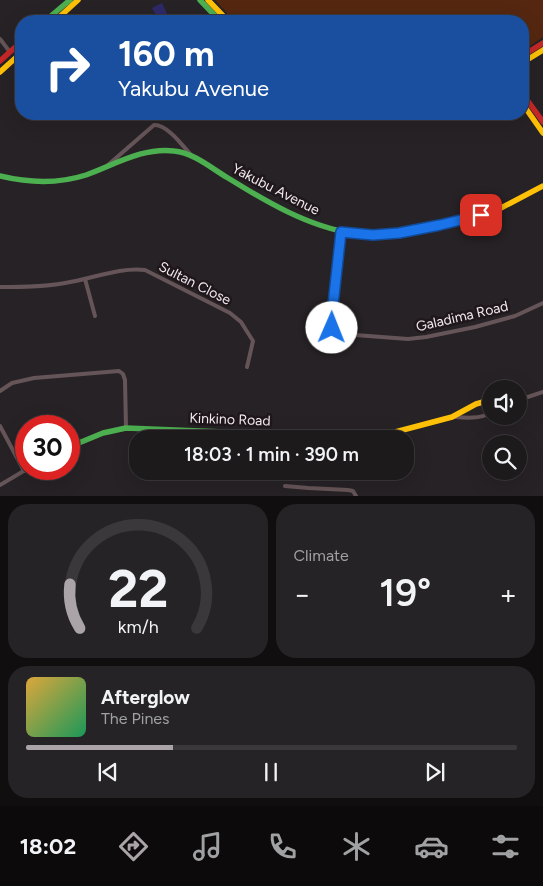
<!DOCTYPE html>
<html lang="en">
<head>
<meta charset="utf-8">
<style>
  :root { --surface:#1d1a1c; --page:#252325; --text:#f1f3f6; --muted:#a0a1a3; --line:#3b383b; --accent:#aaa4a8 }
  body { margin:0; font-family:Figtree,sans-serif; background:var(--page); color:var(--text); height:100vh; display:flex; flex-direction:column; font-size:19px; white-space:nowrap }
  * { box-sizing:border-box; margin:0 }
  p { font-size:16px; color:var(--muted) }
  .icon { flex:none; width:28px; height:28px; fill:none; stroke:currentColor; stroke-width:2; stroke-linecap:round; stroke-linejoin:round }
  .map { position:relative; height:496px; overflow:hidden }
  .panel { display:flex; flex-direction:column; gap:8px; padding:8px; background:#100e0f; flex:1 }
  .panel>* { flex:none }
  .guide { position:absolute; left:15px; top:15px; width:514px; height:105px; border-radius:20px; box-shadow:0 5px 20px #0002,0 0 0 1px var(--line); background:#1a4fa0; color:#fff; overflow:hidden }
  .buttons { position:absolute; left:482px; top:380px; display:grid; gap:10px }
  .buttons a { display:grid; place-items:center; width:45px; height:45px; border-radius:50%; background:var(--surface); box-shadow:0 5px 20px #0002,0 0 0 1px var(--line); font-size:25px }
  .speed { position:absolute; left:15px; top:415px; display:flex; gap:10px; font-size:25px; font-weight:700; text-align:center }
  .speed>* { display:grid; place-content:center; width:65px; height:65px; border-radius:50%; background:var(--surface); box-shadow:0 5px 20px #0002,0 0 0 1px var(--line); line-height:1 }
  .speed .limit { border:8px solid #d22; background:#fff; color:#111 }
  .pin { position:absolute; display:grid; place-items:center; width:42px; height:42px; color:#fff; margin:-21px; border-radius:10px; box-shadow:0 2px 8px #0006 }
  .me { position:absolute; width:55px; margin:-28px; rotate:1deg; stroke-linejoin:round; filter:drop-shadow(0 0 4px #0008) }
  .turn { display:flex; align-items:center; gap:18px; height:105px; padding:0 20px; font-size:22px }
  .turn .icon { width:65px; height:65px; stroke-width:2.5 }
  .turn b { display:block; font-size:35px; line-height:42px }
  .big { font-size:38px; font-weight:600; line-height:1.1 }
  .panel .widget { flex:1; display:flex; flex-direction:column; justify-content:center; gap:8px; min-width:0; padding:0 18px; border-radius:20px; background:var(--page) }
  .panel .dial { align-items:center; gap:0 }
  .dial svg { height:130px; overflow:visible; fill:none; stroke:var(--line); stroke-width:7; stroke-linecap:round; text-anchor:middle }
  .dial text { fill:var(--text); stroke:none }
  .song { display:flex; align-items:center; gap:15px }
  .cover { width:60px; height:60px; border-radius:8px; background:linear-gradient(135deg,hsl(40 70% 55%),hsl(150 70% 35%)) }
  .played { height:5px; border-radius:2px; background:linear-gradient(90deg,var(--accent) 30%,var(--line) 30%) }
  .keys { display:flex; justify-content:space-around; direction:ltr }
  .heat { display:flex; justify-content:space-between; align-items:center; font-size:28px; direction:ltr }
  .panel .tiles { flex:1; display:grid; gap:8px; grid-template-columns:1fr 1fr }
  .widget:last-child { grid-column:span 2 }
  .trip { position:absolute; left:129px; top:430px; width:285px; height:50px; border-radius:20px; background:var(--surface); box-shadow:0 5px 20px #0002,0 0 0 1px var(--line); font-weight:600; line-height:50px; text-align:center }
  .menu { display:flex; height:80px; justify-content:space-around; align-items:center; background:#0c0a0b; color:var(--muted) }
  .menu .icon { width:35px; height:35px }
  .menu .active { color:var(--accent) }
  .menu b { font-size:22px; color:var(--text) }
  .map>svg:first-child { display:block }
  .green { fill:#552710 }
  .water { fill:#2e2967 }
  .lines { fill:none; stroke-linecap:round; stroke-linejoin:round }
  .street { stroke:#665558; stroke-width:4 }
  .fast { stroke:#4caf50; stroke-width:5.5 }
  .slow { stroke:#ffc107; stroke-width:5.5 }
  .jam { stroke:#c62828; stroke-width:5.5 }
  .route-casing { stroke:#114b97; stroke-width:12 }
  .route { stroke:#1a73e8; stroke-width:9 }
  .labels { text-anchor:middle; stroke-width:5; stroke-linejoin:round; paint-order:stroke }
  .street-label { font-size:14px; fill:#f1eaee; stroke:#1f171b }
</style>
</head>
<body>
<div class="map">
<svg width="543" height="496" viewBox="0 0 543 496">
  <rect width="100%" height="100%" fill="#272225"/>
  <path class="green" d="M215,0H543V37L523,51L522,21H234Z"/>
  <path class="water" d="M162,3L170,20L168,21H159L152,8Z"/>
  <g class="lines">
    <g class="street">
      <path d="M0,39L10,52"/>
      <path d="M461,114L463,117L470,114"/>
      <path d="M108,165L154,125C167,124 183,146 191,155"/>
      <path d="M341,232L331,323C333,329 336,332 342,334L408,339L426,337L475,327L515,316L543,303"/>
      <path d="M85,279L95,316"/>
      <path d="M0,287C22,287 43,287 65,283C92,279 119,267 145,270L230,313L241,322L253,341L247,367"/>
      <path d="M0,391L12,383L34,378L119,371L123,374L125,380L126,428"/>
      <path d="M519,400L543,392"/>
      <path d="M454,417C467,418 479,419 491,413"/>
      <path d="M0,426L24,471"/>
      <path d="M0,485L27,469"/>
      <path d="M285,486L308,488L348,490L353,491L356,496"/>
    </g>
    <g class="fast">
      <path d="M200,0L220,21"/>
      <path d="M45,21L70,0"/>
      <path d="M0,176C29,183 58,184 86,175C114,165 143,147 174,151C194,153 211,168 228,178C265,201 309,227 352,233"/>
      <path d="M69,447L103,433L126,428L301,435"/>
    </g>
    <g class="slow">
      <path d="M208,0L228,21"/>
      <path d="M55,21L78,0"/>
      <path d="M522,63L543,50"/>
      <path d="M0,72L21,53"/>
      <path d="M522,103L543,133"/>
      <path d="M352,233L374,235L398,232L470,218L499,209L543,186"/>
      <path d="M301,435L380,436L452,417L476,404L483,402L491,403"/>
    </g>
    <g class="jam">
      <path d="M522,56L543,43"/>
      <path d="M0,61L21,42"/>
      <path d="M522,93L543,122"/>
    </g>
  </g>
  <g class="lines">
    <g class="route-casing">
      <path id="route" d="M332,328L331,323L341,232L373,235L399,233L440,225L481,215"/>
    </g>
    <use href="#route" class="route"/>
  </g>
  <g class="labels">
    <g class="street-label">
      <text transform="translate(276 189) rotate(27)" y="5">Yakubu Avenue</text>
      <text transform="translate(195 283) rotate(27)" y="5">Sultan Close</text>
      <text transform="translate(462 316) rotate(-13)" y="5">Galadima Road</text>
      <text transform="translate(230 419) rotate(2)" y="5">Kinkino Road</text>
    </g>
  </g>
</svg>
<div class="buttons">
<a><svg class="icon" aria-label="sound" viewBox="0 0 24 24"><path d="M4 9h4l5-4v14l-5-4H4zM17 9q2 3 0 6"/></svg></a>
<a><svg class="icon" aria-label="search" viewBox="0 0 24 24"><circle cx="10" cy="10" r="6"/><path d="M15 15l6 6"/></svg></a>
</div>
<div class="speed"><div class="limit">30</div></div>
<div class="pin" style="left:481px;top:215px;background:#d93025"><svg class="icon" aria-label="arrive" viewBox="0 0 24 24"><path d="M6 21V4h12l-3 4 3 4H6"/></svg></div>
<svg class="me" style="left:332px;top:328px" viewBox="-20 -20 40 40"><circle r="19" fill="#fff"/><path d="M0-13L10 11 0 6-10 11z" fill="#1a73e8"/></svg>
<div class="trip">18:03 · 1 min · 390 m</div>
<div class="guide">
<div class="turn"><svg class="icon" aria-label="right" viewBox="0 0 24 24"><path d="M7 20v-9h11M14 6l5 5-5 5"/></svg><div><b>160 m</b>Yakubu Avenue</div></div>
</div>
</div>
<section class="panel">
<div class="tiles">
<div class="widget dial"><svg viewBox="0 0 100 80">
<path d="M14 69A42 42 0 1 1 86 69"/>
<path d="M14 69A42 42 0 0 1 8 42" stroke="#aaa4a8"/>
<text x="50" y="56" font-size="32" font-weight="700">22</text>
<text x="50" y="72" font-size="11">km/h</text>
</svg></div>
<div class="widget"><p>Climate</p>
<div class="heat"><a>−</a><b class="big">19°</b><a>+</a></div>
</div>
<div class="widget">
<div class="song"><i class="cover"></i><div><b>Afterglow</b><p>The Pines</p></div></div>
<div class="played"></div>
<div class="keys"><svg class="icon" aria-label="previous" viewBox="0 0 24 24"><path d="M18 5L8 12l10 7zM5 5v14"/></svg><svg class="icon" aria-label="pause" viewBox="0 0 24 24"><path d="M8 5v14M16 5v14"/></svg><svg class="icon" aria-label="next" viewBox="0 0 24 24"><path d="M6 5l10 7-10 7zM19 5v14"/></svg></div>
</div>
</div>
</section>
<nav class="menu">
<b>18:02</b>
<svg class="icon active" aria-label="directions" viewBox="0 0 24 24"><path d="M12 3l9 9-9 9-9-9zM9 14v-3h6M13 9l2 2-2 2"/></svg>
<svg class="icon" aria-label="music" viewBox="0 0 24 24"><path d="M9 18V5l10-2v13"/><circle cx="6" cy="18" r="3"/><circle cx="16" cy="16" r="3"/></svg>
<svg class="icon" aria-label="phone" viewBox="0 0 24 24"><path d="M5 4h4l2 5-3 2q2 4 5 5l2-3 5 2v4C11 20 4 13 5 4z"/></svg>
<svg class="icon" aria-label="climate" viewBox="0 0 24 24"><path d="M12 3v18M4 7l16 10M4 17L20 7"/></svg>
<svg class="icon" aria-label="car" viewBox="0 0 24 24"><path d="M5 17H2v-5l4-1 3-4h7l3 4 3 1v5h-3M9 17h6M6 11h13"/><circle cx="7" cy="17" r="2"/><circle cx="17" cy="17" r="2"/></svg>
<svg class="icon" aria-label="filters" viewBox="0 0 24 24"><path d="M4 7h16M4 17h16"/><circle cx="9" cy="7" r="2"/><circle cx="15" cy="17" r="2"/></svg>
</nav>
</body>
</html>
